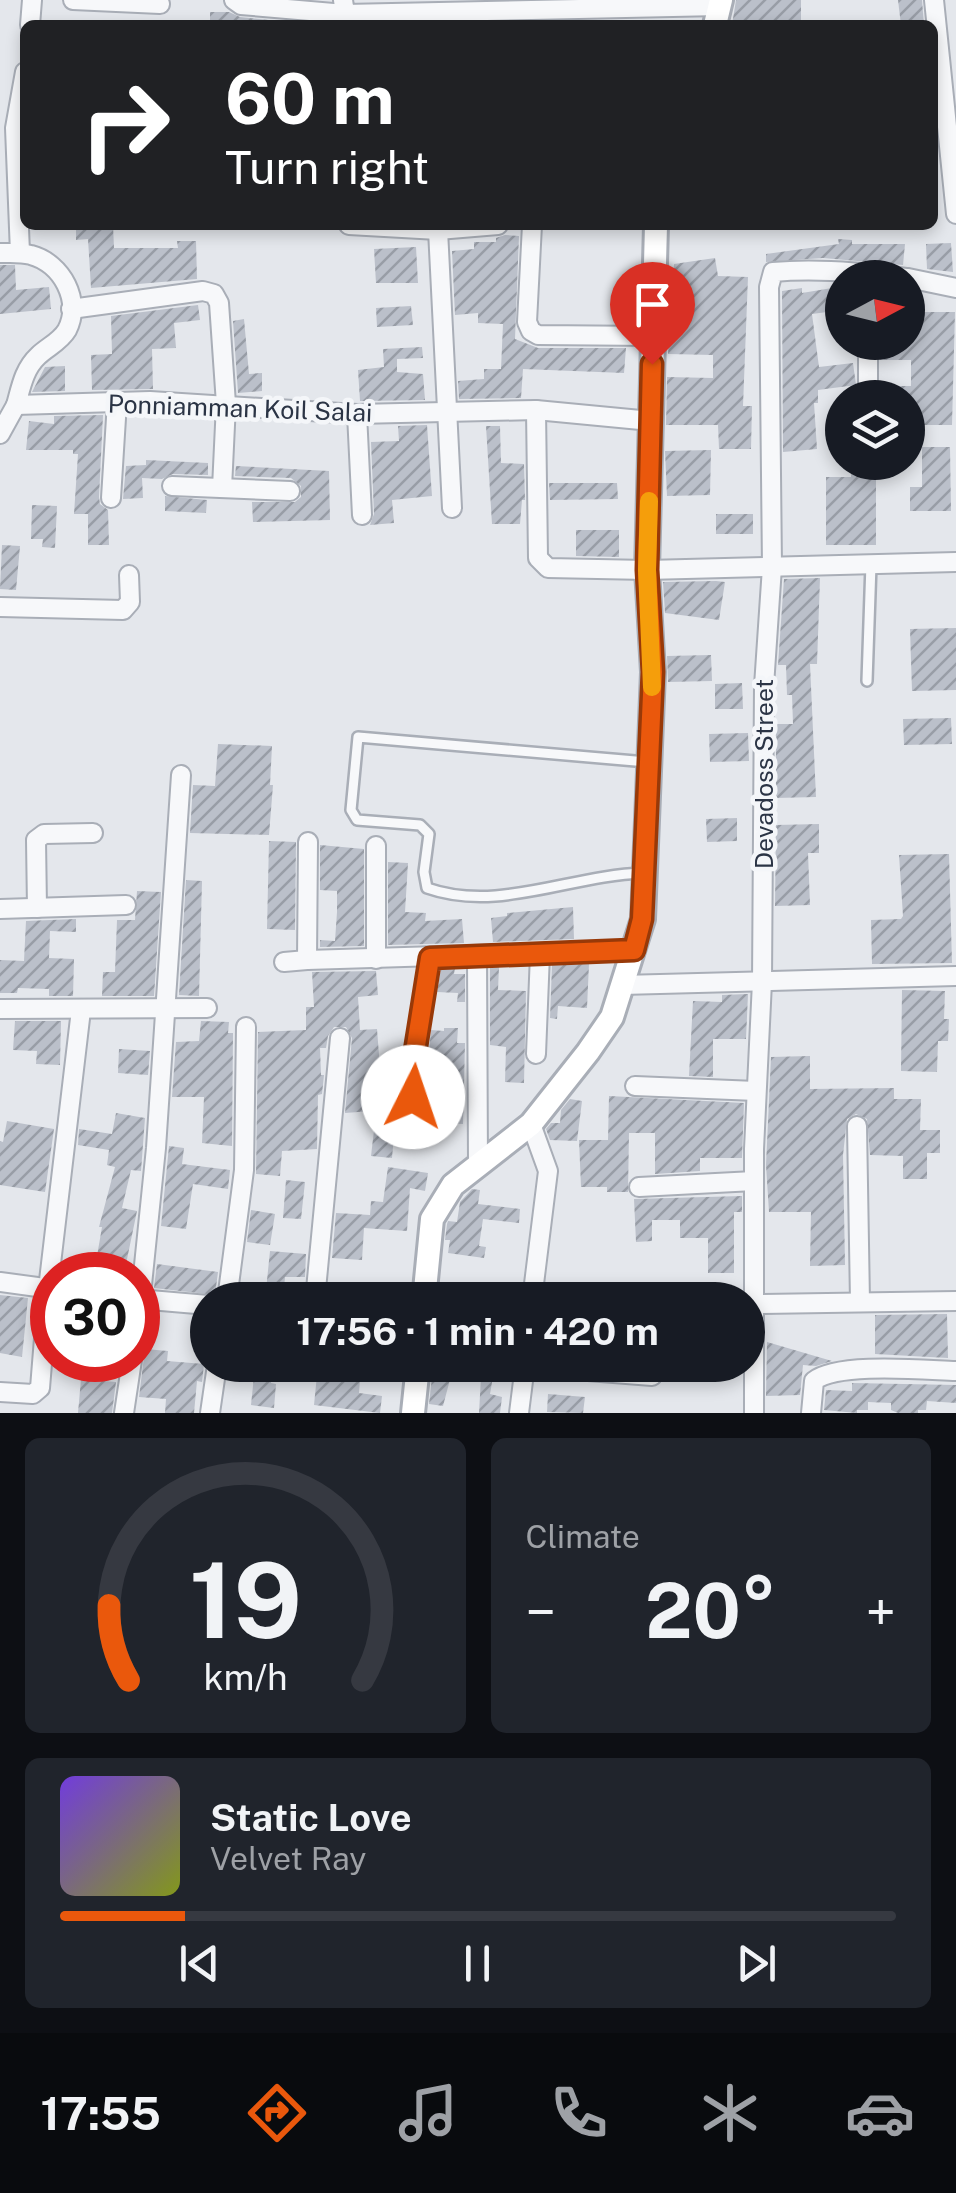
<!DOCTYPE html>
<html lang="en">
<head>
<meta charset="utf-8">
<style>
  :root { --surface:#171b24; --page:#20242c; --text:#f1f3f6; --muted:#9ea1a6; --line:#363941; --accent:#ea580c }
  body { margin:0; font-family:"Public Sans",sans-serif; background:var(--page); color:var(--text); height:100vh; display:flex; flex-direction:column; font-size:38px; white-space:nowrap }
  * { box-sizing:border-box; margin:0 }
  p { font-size:32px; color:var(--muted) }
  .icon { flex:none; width:55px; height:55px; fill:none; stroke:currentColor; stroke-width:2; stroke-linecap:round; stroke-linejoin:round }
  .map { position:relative; height:1413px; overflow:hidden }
  .side { display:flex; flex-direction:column; gap:25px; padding:25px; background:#0d0f14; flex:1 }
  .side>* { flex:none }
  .hud { position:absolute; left:20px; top:20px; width:918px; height:210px; border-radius:15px; box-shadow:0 5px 15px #0003; background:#202124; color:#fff; overflow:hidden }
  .needle { width:65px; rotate:83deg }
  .controls { position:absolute; left:825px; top:260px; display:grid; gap:20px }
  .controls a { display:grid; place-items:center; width:100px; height:100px; border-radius:50%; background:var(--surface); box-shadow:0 5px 15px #0003; font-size:50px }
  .speed { position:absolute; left:30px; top:1252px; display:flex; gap:20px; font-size:50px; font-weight:700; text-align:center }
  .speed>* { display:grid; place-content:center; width:130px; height:130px; border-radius:50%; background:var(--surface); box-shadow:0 5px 15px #0003; line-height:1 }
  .speed .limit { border:15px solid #d22; background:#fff; color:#111 }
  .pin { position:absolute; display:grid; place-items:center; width:85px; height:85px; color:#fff; margin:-102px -42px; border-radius:50% 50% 50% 0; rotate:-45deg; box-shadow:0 0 10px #0007 }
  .pin .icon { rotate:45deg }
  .me { position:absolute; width:110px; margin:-55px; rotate:4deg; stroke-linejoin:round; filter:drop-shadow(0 0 8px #0008) }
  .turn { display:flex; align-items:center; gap:35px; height:210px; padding:0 40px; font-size:45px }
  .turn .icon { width:130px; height:130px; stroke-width:2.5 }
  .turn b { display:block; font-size:70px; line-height:85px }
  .big { font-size:75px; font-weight:700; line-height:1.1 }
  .side .tile { flex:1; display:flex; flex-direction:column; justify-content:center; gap:15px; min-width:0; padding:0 35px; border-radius:15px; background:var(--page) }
  .side .dial { align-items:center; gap:0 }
  .dial svg { height:260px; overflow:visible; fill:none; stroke:var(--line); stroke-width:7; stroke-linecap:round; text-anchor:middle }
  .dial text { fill:var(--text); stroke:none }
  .song { display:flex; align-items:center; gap:30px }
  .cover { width:120px; height:120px; border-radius:15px; background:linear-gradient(135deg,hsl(260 70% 55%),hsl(70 70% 35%)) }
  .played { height:10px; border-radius:5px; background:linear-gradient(90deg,var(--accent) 15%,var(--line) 15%) }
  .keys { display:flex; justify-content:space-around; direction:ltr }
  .heat { display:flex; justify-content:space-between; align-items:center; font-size:55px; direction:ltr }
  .side .tiles { flex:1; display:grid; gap:25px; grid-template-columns:1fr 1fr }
  .tile:last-child { grid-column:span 2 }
  .trip { position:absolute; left:190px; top:1282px; width:575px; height:100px; border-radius:50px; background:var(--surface); box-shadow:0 5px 15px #0003; font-weight:700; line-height:100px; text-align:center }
  .tab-bar { display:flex; height:160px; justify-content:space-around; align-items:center; background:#090b0e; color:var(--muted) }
  .tab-bar .icon { width:70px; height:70px }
  .tab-bar .selected { color:var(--accent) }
  .tab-bar b { font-size:45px; color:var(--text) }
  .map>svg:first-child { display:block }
  .building { fill:url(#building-hatch) }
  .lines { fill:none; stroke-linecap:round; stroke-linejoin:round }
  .lane-casing { stroke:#a9aeb7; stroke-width:14 }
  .street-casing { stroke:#a9aeb7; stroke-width:22 }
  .secondary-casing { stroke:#a9aeb7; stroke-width:28 }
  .lane { stroke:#f7f8fa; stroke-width:9 }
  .street { stroke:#f7f8fa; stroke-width:18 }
  .secondary { stroke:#fff; stroke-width:22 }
  .route-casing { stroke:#983908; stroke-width:25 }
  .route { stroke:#ea580c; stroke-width:18 }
  .slow { stroke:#f59e0b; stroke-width:18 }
  .labels { text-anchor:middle; stroke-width:9; stroke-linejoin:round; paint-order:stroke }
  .street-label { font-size:25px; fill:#2b3445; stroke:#f4f6f9 }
</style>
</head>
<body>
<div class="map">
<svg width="956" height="1413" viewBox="0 0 956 1413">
  <defs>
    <pattern id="building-hatch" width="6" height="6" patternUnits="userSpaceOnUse" patternTransform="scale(2.5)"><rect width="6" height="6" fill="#bbc0ca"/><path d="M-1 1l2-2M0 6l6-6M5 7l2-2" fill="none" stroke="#989da6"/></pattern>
  </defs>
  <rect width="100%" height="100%" fill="#e4e7ec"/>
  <g class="building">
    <path d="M736,0H801V25H732Z"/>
    <path d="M898,0H922L924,25H901Z"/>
    <path d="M210,12H229L240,17L269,20V25H210Z"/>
    <path d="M76,225H113L114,248H178L177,241H196L197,279L91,288L88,239L76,240Z"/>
    <path d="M505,235L519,236L515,339L538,348H626L624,373L523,369L521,398L459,399L458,381L484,379V369H501L503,324L478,323V313L455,315L452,251L474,249V242H496V238Z"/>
    <path d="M838,239L852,240V244H905L903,265L823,258L766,262V254L839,244Z"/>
    <path d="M951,243L953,272L927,269L926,244Z"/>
    <path d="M416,247L418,283H376L374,249Z"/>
    <path d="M715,258L718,276L748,277L743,406H752L751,449H719L718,425H666L667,377L713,378V355L668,354L674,264Z"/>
    <path d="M0,265H15L16,290L49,287L51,309L0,314Z"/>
    <path d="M802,288V293L832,288L833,293L842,292V310L812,314L819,367L853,363L856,385L818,390V403H814L817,449L783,452L782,291Z"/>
    <path d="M198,305L200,320L174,323L176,348L152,349L153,389L92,390L91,355L112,354L111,316Z"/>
    <path d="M411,306L413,325L377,327L376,308Z"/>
    <path d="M911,312H955L952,425H908V398H871L880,386H911V360H880V342H911Z"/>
    <path d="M244,319L249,374L262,373V391L238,393L233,321Z"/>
    <path d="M422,347L423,358L397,359V372L423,374L425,400L360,401L358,370L384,367L383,349Z"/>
    <path d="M65,366V391L32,392L45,367Z"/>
    <path d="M103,415L99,497L100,504L108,510L109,545H88V514H74L78,454H73V450H26L29,421L54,424V416Z"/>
    <path d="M427,425L432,496L392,500L394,523L370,525L374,514L371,442L399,441L398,426Z"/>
    <path d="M486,426H500L501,463L524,464L525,500H522L520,524H492Z"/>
    <path d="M922,447H950L951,511H910V487H922Z"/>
    <path d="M711,450L710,495L667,496L665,451Z"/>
    <path d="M146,460L208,463V475L173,474L162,479L142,478L143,498L123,499L126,466L146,465Z"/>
    <path d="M851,462H876V545H826V477H851Z"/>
    <path d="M236,466L329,471L330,520L253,522L252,502H295L301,497V486L291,478L235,476Z"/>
    <path d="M549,483H617L618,499L550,500Z"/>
    <path d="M165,496L207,500L206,513L165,511Z"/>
    <path d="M32,505L57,506L55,548L42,547L43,539H31Z"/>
    <rect x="716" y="514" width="37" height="20"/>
    <path d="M576,530H619V557L576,556Z"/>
    <path d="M2,545L20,546L16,590L0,589Z"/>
    <path d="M820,578L817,664H810L816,797L776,798V724H793L792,695H787L786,665H778L784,579Z"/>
    <path d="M716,581L725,582L719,620L665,613L663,582Z"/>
    <path d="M956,628V690L912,691L910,629Z"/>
    <path d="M711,655L712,681L668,682L667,656Z"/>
    <path d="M742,683L743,709H715V684Z"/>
    <path d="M951,718L952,744L904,745L903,719Z"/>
    <path d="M748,733L749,761L710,762L709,734Z"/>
    <path d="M218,744L272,746L270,785H273L269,835L190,833L193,785L215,786Z"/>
    <path d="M737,818V841L707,842L706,819Z"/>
    <path d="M819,824V853H808L810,905L775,906L776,825Z"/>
    <path d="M269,841L296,842L295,930L267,929Z"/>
    <path d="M320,845L364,849V946L320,947V940L335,941L337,912V891L320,890Z"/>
    <path d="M949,854L952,963L872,964L871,920L901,919L903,916L899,855Z"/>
    <path d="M388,862L408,863L405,912L426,913L425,921L462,919L464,943L388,945Z"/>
    <path d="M186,880L202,881L199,996L179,995Z"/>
    <path d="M137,891L161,892L154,996H102L103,972H115L117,920H135Z"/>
    <path d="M573,907L574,939L493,942L491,918L507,916V913Z"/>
    <path d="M76,919V932L50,931L49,958L74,959L73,996H49V989L18,988L17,993H0V960L24,961L26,921Z"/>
    <path d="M589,964L587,1008L558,1006L557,1019L550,1018L552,965Z"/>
    <path d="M490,967H499L498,990L526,991L524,1083L505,1082L506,1047L490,1045Z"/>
    <path d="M441,968H455L454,974H465V1002H457L458,993L437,992Z"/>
    <path d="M376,971L378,995L358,997L360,1030L377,1029L380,1068L400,1067V1082L375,1084V1088H370L371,1111L345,1113L352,1038L346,1027H334L328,1036L326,1048H320L321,1075H324L322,1094L318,1095L317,1149L282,1151L280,1176L256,1174L258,1032L306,1030V1007H314L312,972Z"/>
    <path d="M902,990L945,991L944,1019H949L948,1041H938L937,1072L901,1071Z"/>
    <path d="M748,994L746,1039H713V1077L689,1076L693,1001L722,1002V995Z"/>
    <path d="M15,1021H61L60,1065L36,1064L37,1051L13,1050Z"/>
    <path d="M201,1021L229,1022L228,1033H233L232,1146L202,1143L204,1097H172L176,1042L199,1041Z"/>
    <path d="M444,1028H458L457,1043H465L463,1124L438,1123L439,1097L425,1096L431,1030L444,1031Z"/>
    <path d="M119,1049L150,1051L148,1075L118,1073Z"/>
    <path d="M810,1056V1089L894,1088V1099H921L920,1130H940V1153H927V1179H903V1156L870,1155L867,1119L856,1114L847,1119L843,1155L845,1265L810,1266L811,1212H769L766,1165L771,1057Z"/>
    <path d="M609,1096L744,1103L742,1158H700V1171L655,1174V1133H629L628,1192H607V1187H581L579,1140H608Z"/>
    <path d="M570,1099L582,1101L577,1141L550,1140L546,1129L551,1123H560L561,1110Z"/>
    <path d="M116,1113L145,1118L141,1171L131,1170L122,1208L137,1211L126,1264L97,1256L102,1227H99L115,1167L107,1165L109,1150L78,1145L79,1129L112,1134Z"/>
    <path d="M7,1121L54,1129L45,1192L0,1185V1141L3,1142Z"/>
    <path d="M375,1122L395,1124L392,1158L371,1156Z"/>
    <path d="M169,1146L184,1148L182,1164L230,1170L228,1189L193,1184L186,1229L161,1226Z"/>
    <path d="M388,1167L428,1173L425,1191L410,1188L407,1231L364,1228L362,1260L332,1258L336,1213L370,1215L371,1201L383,1202Z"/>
    <path d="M286,1180L305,1182L301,1219L283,1218Z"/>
    <path d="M472,1189L480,1190L478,1204L520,1209L519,1223L483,1219L479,1246L486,1247L484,1258L448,1253L450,1240H445L447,1224L448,1221L457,1222L460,1202Z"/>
    <path d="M742,1196V1212H734V1273H708V1238H680V1220H652V1241L636,1242L634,1199Z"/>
    <path d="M251,1210L275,1214L270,1245L247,1242Z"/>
    <path d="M270,1251L306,1254L305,1277H285L283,1300H265Z"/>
    <path d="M157,1264L218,1272L215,1295L154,1288Z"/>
    <path d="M0,1295L28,1298L22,1357L0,1353Z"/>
    <path d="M947,1314L948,1358L875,1354V1315Z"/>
    <path d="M767,1342L832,1361L816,1366L803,1365L800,1395L766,1396Z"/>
    <path d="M145,1349L168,1351L167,1361L204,1364L202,1382L197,1381L194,1413H165L166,1399L139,1397Z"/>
    <path d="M229,1365H273L271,1383L276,1384L274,1408L251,1405L254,1376L229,1373Z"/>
    <path d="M318,1365H361L359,1393L382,1396L380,1413L314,1405Z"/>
    <path d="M473,1365H495L490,1394L502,1397L500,1413H479L481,1377L471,1376Z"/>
    <path d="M433,1368L452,1372L443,1406L429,1404Z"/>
    <path d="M81,1379L116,1382L112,1413H78Z"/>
    <path d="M852,1383L956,1385V1403L927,1401L926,1410H918V1413H898L891,1410V1403L868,1402V1410H857V1413L824,1410L826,1390L852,1391Z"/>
    <path d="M548,1394L585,1397L583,1413L547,1412Z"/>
  </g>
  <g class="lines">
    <g class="lane-casing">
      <g id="lane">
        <path d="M867,681L871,564"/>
        <path d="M643,873C571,875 498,913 427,888L424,872L429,834L420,825L357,820L351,810L358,737L647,762"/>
      </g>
    </g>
    <g class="street-casing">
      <g id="street">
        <path d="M73,0L160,4"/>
        <path d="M234,0L241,5L345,14"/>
        <path d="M343,0L345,14L720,6"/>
        <path d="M934,0L956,214"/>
        <path d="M30,25L32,0"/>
        <path d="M349,225L438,230L498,225"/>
        <path d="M532,225L527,322L531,331L538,335L653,336"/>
        <path d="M438,230L452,508"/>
        <path d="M0,253C10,253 21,252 31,255C62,263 82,301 67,330C60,342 47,347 38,356C24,369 21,387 16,405L150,401L357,414L536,410L651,421"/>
        <path d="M20,253L15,128L25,72"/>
        <path d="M908,278L956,288"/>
        <path d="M71,309L203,291L214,294L219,303L226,404L222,488"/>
        <path d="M868,385V342"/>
        <path d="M536,410L538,558L548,568L647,570L956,562"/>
        <path d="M357,414L362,515"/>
        <path d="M0,434L16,405"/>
        <path d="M172,486L290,491"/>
        <path d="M111,498L117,402"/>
        <path d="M0,607L123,610L130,602L129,575"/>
        <path d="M376,846V959"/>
        <path d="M37,908L36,840L44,834L93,833"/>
        <path d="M0,909L126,905"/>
        <path d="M477,957L478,1164"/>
        <path d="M307,960L634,950"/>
        <path d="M284,962L307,960L308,842"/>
        <path d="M622,985L956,976"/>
        <path d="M0,1009L207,1008"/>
        <path d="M536,1054L540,954"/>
        <path d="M635,1086L756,1091"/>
        <path d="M531,1124L548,1171L532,1300"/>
        <path d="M857,1126L860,1302"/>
        <path d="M412,1130L413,1064L430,958"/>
        <path d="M639,1187L754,1181"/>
        <path d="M0,1282L52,1289"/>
        <path d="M138,1299L208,1305"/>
        <path d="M227,1300L244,1170L246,1027"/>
        <path d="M315,1300L340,1038"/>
        <path d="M754,1304L956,1301"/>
        <path d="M138,1324L156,1148L181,775"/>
        <path d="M524,1366L652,1376"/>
        <path d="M0,1392L33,1394L40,1388L48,1289L81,1010"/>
        <path d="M124,1413L132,1360"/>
        <path d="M210,1413L217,1365"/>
        <path d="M519,1413L525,1365"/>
        <path d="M754,1413V1149L762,982L764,686L772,567L769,287L773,272C818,268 862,272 906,278"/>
        <path d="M811,1413L814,1381C837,1362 924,1370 956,1371"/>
      </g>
    </g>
    <g class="secondary-casing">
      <g id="secondary">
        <path d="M715,25L721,0"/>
        <path d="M424,1300L432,1219L453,1185L531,1124L588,1052L612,1017L643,919L653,672L647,570L656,225"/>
        <path d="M413,1413L418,1365"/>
      </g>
    </g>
    <use href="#lane" class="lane"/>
    <use href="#street" class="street"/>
    <use href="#secondary" class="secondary"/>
  </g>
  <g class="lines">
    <g class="route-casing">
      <path id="route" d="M413,1097V1064L430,958L634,950L642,919L653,672L647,570L652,364"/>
    </g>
    <use href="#route" class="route"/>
    <path class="slow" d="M649,501L647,570L652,687"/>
  </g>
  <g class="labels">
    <g class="street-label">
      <text transform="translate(240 408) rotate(2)" y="9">Ponniamman Koil Salai</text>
      <text transform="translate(764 774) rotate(-90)" y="9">Devadoss Street</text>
    </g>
  </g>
</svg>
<div class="controls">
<a><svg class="needle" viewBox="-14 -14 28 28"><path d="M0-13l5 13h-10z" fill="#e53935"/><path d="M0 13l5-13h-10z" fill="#9ea1a6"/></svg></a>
<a><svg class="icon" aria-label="layers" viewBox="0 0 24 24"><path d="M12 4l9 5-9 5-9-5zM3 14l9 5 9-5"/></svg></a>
</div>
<div class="speed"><div class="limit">30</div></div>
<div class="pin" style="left:652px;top:364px;background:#d93025"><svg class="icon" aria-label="arrive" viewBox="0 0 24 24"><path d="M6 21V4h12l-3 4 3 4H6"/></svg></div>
<svg class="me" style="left:413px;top:1097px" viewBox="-20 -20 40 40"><circle r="19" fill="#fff"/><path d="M0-13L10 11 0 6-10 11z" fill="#ea580c"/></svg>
<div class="trip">17:56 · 1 min · 420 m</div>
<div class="hud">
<div class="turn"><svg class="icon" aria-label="right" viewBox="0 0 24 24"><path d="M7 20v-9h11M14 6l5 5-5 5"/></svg><div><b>60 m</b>Turn right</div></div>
</div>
</div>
<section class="side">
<div class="tiles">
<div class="tile dial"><svg viewBox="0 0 100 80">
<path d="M14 69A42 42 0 1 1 86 69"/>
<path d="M14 69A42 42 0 0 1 8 46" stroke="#ea580c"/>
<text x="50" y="56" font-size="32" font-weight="700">19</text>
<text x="50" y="72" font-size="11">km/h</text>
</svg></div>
<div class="tile"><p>Climate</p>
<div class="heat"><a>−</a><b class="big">20°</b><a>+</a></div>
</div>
<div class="tile">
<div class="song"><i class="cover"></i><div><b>Static Love</b><p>Velvet Ray</p></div></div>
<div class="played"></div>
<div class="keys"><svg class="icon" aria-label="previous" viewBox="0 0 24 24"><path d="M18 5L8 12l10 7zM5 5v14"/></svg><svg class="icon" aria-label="pause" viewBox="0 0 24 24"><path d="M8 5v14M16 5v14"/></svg><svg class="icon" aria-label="next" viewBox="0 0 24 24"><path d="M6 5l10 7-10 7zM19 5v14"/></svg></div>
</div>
</div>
</section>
<nav class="tab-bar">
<b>17:55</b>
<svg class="icon selected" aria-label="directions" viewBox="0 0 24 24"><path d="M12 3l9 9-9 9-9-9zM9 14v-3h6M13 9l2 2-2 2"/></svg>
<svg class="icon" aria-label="music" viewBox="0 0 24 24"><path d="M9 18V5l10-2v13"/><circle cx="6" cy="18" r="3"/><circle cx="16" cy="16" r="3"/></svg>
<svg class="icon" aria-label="phone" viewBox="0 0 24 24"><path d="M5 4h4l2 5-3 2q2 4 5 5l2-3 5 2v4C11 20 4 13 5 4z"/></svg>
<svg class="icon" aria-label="climate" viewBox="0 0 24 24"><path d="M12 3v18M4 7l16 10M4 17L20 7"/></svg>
<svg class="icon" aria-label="car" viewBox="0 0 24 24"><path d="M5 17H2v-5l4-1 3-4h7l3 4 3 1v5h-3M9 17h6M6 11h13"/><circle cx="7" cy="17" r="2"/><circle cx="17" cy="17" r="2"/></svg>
</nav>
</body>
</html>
